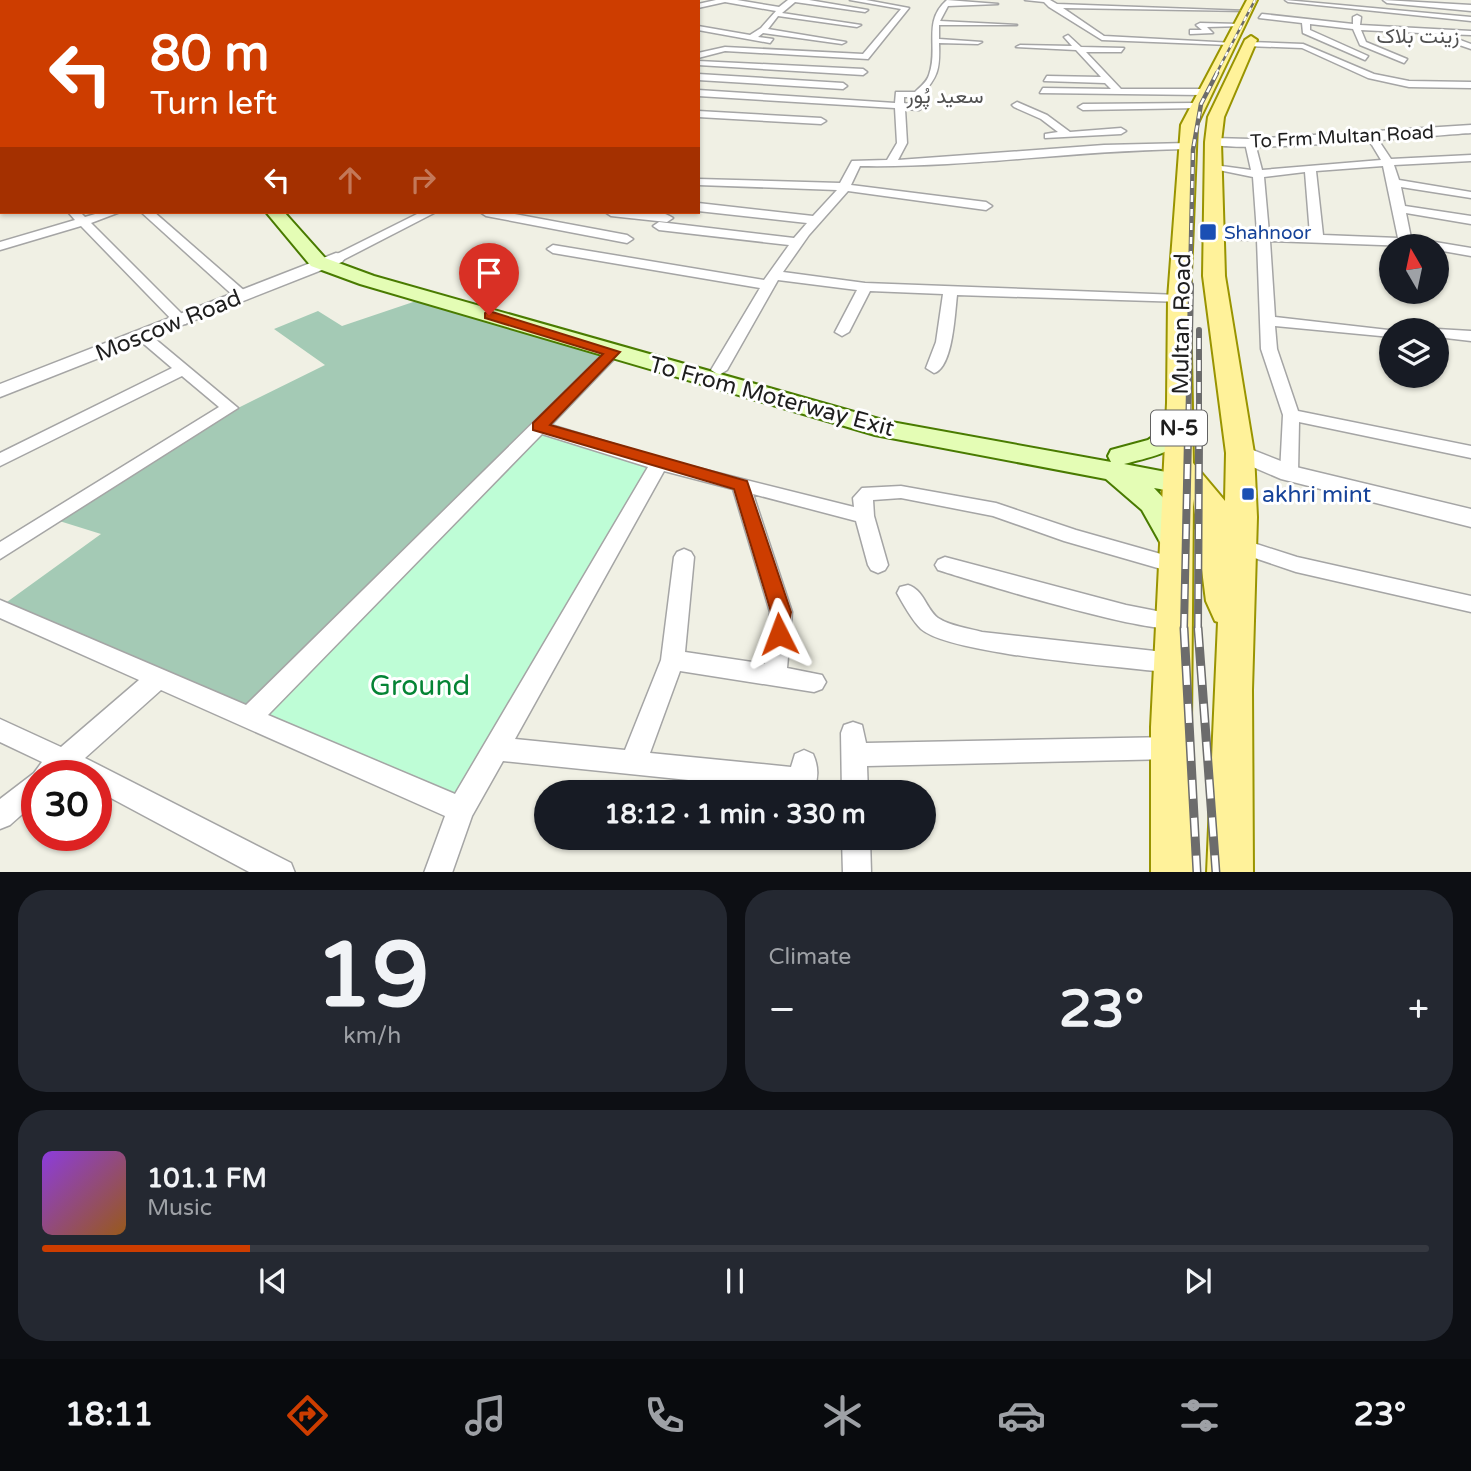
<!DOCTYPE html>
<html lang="en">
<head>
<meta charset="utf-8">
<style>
  :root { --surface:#171b24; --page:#242831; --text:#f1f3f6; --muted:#9ea1a6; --line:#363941; --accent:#cd3d00 }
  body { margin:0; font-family:"Varela Round",Vazirmatn,sans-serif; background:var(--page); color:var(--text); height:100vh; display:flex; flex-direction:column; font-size:26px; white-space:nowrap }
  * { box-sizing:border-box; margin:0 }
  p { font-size:23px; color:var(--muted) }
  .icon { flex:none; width:38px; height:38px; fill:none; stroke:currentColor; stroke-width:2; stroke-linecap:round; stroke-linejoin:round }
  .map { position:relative; height:872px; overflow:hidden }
  .drawer { display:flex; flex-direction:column; gap:18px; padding:18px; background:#0d0f14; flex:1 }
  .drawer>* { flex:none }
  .hud { position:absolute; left:0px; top:0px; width:700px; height:214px; box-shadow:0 2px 5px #0004; background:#cd3d00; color:#fff; overflow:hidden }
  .needle { width:46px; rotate:351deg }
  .controls { position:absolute; left:1379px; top:234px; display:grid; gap:14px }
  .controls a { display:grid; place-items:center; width:70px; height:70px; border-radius:50%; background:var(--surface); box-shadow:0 2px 5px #0004; font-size:35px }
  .speed { position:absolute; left:21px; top:760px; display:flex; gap:14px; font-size:35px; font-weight:700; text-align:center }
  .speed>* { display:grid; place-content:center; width:91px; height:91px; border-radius:50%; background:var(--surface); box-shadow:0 2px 5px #0004; line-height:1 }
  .speed .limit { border:10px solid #d22; background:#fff; color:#111 }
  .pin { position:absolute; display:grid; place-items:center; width:60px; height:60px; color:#fff; margin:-72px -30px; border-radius:50% 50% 50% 0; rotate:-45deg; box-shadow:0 0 7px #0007 }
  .pin .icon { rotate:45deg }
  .me { position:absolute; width:77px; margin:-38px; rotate:357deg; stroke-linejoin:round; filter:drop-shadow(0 0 5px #0008) }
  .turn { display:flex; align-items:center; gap:24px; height:147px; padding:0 35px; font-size:32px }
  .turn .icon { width:91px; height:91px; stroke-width:2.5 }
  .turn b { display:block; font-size:49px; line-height:60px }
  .lanes { display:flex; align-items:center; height:66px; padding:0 35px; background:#0003; justify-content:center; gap:35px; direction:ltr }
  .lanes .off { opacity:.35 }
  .big { font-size:52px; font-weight:800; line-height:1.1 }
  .drawer .widget { flex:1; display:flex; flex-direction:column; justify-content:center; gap:10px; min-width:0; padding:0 24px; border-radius:28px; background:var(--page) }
  .drawer .dial { align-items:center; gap:0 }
  .dial b { font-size:91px; line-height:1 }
  .song { display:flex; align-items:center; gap:21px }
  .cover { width:84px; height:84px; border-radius:10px; background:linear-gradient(135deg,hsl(270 70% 55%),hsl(30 70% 35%)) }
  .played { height:7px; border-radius:4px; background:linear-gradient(90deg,var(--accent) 15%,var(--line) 15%) }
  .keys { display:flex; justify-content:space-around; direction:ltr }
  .heat { display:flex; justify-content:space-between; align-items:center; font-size:38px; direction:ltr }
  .drawer .tiles { flex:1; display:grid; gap:18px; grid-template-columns:1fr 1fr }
  .widget:last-child { grid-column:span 2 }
  .trip { position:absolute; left:534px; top:780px; width:402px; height:70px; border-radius:35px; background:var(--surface); box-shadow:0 2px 5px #0004; font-weight:800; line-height:70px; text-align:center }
  .menu { display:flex; height:112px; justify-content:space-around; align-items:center; background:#090b0e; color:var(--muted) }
  .menu .icon { width:49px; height:49px }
  .menu .current { color:var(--accent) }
  .menu b { font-size:32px; color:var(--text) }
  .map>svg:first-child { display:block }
  .cemetery { fill:#a4cab5 }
  .park { fill:#befdd6 }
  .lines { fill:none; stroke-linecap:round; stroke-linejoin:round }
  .minor-casing { stroke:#a5a5a5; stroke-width:3 }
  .tertiary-casing { stroke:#a5a5a5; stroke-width:3 }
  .secondary-casing { stroke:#497b00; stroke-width:4 }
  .primary-casing { stroke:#999400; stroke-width:4 }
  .minor { fill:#fff; fill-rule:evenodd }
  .tertiary { fill:#fff; fill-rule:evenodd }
  .secondary { fill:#e4fdb5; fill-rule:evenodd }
  .primary { fill:#fff29a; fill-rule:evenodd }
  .rail-far4-casing { stroke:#6c6c6c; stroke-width:2.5 }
  .rail-far3-casing { stroke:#6c6c6c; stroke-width:4.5 }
  .rail-far2-casing { stroke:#6c6c6c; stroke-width:6 }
  .rail-far1-casing { stroke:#6c6c6c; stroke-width:8 }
  .rail-casing { stroke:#6c6c6c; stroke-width:9 }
  .rail-far4 { stroke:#fff; stroke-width:2; stroke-dasharray:5; stroke-linecap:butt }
  .rail-far3 { stroke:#fff; stroke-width:2.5; stroke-dasharray:7; stroke-linecap:butt }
  .rail-far2 { stroke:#fff; stroke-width:3.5; stroke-dasharray:11; stroke-linecap:butt }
  .rail-far1 { stroke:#fff; stroke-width:5; stroke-dasharray:15; stroke-linecap:butt }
  .rail { stroke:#fff; stroke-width:6; stroke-dasharray:19; stroke-linecap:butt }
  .route { fill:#cd3d00; stroke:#852800; stroke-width:2 }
  .transit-dot { fill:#1a4fb4; stroke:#fff; stroke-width:2.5 }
  .labels { text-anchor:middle; stroke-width:6; stroke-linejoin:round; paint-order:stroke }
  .far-street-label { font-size:19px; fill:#1e1e1e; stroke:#fff }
  .far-transit-label { font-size:19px; fill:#164399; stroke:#fff; text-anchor:start }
  .far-neighbourhood-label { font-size:21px; fill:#515151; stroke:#fff }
  .shield { fill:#fff; stroke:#626262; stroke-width:2 }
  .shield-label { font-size:21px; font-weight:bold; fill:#1e1e1e }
  .street-label { font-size:23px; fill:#1e1e1e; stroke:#fff }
  .transit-label { font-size:23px; fill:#164399; stroke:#fff; text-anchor:start }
  .near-park-label { font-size:28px; fill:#058435; stroke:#fff }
</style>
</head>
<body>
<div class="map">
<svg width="1471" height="873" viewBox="0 0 1471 873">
  <rect width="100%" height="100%" fill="#f0f0e4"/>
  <path class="cemetery" d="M428,297L613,352L250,717L0,607L101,534L53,519L234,410L325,365L274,329L318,311L342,326Z"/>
  <path class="park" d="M539,427L659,463L461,810L250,717Z"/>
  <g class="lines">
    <g class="minor-casing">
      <g id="minor">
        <path d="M0,0H5L6,2L1,3Z"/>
        <path d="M79,0H86L87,2H80Z"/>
        <path d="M127,0H133L134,2H128Z"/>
        <path d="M195,0H202L203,2H196Z"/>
        <path d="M245,0H251L252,2H246Z"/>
        <path d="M290,0H299L288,2Z"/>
        <path d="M716,0H737L779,7L788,0H809L868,10L865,12L795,2L782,13L861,25L857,27L778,16L768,29L846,42L842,44L763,33L758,37L773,39L770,43L698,30V26L750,35L761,28L776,11L725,2L698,8V4Z"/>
        <path d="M850,0H866L909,8L868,59L725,51L698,58V53L725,47L863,54L901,9Z"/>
        <path d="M947,0L998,4L948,6L940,21L1017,25H939V39L982,42L978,44L939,43C940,70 938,77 920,97H904V103L924,107L919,110L905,109L907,143L898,160L1104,145L1188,143L1193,146L1188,149C1078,150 968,168 860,166L851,185L986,202L992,206L986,210L848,191L809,235L783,272L865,283L1179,295L1184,296V302L957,295C955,312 953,368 934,373L926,368L936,342L943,294L870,291L849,332L842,336L835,332L857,290L778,280L727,370L719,375L711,370L760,288L553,253L547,249L553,245L764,280L789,245L659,230L653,226L659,222L794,238L807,223L698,211V203L813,216L837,190L698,185V179L840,183L852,161L887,160L897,143L895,108L698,96V90L895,103L896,92H915C920,87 927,82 929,75C939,48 922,21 947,0Z"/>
        <path d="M1025,0H1050L1057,4L1248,11L1063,8L1104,36L1234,43L1230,45L1102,40L1049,7L1044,2Z"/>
        <path d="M1285,0L1471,17V21L1288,2Z"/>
        <path d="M1262,14L1353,24V17L1357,15L1361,17L1360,25L1471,31V35L1444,34L1471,44V49L1439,38L1441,34L1361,30L1366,42L1407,59L1404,63L1360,45L1353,29L1310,24V30L1368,56L1365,60L1303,33L1302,23L1259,18Z"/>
        <path d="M0,16H2L0,21Z"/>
        <path d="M1200,23L1239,24L1243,26L1207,27L1213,33L1190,34V30H1202L1196,25Z"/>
        <path d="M1068,35L1081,47L1124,48L1121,52H1086L1121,89H1203L1207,92L1203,95L1040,93L1043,88L1111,89L1105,83L1044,81L1047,76L1101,77L1076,50L1016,47L1020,45L1072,46L1064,37Z"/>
        <path d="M1249,42L1303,44L1374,74L1409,81L1471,82V88L1409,87L1368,78L1302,48L1246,46Z"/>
        <rect x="0" y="46" width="2" height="4"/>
        <path d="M698,61L863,69L867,72L863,75L698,65Z"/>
        <path d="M698,74L843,83L847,86L843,89L698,80Z"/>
        <path d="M1017,102L1047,115L1070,132L1121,128L1126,131L1121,134L1045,138V134L1058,132L1041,119L1014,107L1012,105Z"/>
        <path d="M1196,103L1199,104V108L1083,110L1078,107L1083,104Z"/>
        <path d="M698,111L821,118L826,121L821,124L698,117Z"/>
        <path d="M1366,132L1379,141L1391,159L1471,155V161L1394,165L1399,180L1471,192V198L1401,187L1405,206L1471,216V224L1406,213L1411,238L1471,248V256L1437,250V247L1270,241L1275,317L1397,331H1391V337L1275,326L1277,349L1298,411L1471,446V458L1299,422L1298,473L1289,479L1280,473L1283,415L1261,349L1257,240L1211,239L1205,235L1211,231L1257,233L1253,177L1209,168L1214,165L1251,170L1245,143L1250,140L1255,143L1262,170L1381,160L1372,145L1361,135ZM1383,166L1398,238L1323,235L1316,171ZM1305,172L1310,235L1269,233L1264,177Z"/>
        <rect x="0" y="163" width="2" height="6"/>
        <path d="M68,212H80L85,217L102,212H120L91,223L186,318V324H176L81,226L0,250V242L75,220Z"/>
        <path d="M141,212H154L247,293V299H237Z"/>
        <path d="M421,212H436L341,261L336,262L329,258Z"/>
        <path d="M480,212H504L627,235L633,239L627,243L486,216Z"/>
        <path d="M605,212C624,211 658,207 673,218L667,222L611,216Z"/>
        <path d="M1437,329L1471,331V341L1437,337V331H1431Z"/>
        <path d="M143,331L148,333L238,408L0,559V542L219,407L182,376L0,466V453L172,368L138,339L135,336Z"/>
        <path d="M613,347L618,349L621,352L618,355L551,425L666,460L854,507L853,498L862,488L901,486L996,503L1076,530L1182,560L1185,565L1182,570L1175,573L1064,541L993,516L901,498L873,500L874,516L888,565L885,570L878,573L871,570L868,565L856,521L753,494L792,612L787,668L822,675L826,682L822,689L814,692L680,671L650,753L791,767L795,754L804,750L813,754C818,765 819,777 814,789L805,792L503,761L472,816L452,873H424L445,816L161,690L85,758L291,863L295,873H251L96,790V775H37V801L10,825L0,829V799L34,773L42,762L0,742V719L61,747L139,680L0,618V600L246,705L608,349ZM542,434L648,467L455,794L268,715ZM664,471L733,489L770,612L765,664L685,652L694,557L691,552L684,549L677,552L674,557L661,660L625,750L515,739Z"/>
        <path d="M1241,539L1297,557L1471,596V612L1296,572L1234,551L1231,546L1234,541Z"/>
        <path d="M945,557L1126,605L1182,616L1185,622L1182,628C1154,637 976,582 938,570L935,565L938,560Z"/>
        <path d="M908,585C924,590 926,609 938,618C950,626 968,628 982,632L1173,653L1181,656L1185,663L1181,670L1173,673C1126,667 950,655 921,629C912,620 903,604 897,593L900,587Z"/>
        <path d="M853,722L862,725L866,743L1172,737L1181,740L1185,748L1181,756L1172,759L867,766L868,793H842L841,733L844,725Z"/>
        <path d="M842,838H870L871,873H843Z"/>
      </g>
    </g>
    <g class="tertiary-casing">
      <g id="tertiary">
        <path d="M1383,0L1471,5V11L1387,3Z"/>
        <rect x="0" y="39" width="2" height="6"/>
        <path d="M1471,125V133C1435,135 1222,156 1206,142L1213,138L1250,139Z"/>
        <path d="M336,253L342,254L345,258L342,262L0,397V384Z"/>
        <path d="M1240,445L1296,467L1471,509V527L1281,479L1232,458L1228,453L1232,448Z"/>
      </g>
    </g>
    <g class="secondary-casing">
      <g id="secondary">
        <path d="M106,0H117L118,2H107Z"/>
        <path d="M538,0H555L537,2Z"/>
        <path d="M2,145V155L0,156V146Z"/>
        <path d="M266,212H284L325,258L374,276L886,421L1111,462L1108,456L1111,450L1148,440L1170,425H1188L1192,431C1177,453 1147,458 1124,464L1187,476L1191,483L1187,490L1177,492L1154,488L1169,504L1191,543L1187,551L1176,554L1165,551L1142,510L1106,479L875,435L360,284L311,266Z"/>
      </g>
    </g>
    <g class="primary-casing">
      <path id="primary" d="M1247,0H1257L1197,125L1190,299L1193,463L1225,501L1226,453L1203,276L1205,142L1208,117L1245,40L1251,36L1257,40L1224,117L1221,142L1225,276L1254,453L1257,517L1252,690L1253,873H1207L1218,622L1215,621L1206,601L1193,499L1191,727L1197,873H1151V727L1167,403L1168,299L1181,125Z"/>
    </g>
    <use href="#minor" class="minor"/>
    <use href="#tertiary" class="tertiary"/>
    <use href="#secondary" class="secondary"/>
    <use href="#primary" class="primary"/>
    <g class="rail-far4-casing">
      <path id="rail-far4" d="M1216,74L1255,0"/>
    </g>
    <g class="rail-far3-casing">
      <path id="rail-far3" d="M1190,286L1193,150L1201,104L1217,73"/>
    </g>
    <g class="rail-far2-casing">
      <g id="rail-far2">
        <path d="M1188,437L1191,285"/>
        <path d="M1199,437V330"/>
      </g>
    </g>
    <g class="rail-far1-casing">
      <g id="rail-far1">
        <path d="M1184,629L1188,436"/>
        <path d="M1198,629L1199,436"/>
      </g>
    </g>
    <g class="rail-casing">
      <g id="rail">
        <path d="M1184,628L1197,873"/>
        <path d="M1198,628L1216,873"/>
      </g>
    </g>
    <use href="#rail-far4" class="rail-far4"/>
    <use href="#rail-far3" class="rail-far3"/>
    <use href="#rail-far2" class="rail-far2"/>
    <use href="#rail-far1" class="rail-far1"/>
    <use href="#rail" class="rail"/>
  </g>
  <path class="route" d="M489,311L620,352L550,425L747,481L791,612L786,639H772L769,634L771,612L734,489L533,430V423L603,354L485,318V313Z"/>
  <g class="transit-dot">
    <rect x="1199" y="223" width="18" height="18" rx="3.5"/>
    <rect x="1241" y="487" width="14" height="14" rx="3.5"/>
  </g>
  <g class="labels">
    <g class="far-street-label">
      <text transform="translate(1342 136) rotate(-3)" y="7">To Frm Multan Road</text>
    </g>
    <g class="far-transit-label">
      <text x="1224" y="239">Shahnoor</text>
    </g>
    <g class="far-neighbourhood-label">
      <text x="1418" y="43">زینت بلاک</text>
      <text x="945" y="103">سعید پُور</text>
    </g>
    <rect class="shield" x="1151" y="410.5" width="56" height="35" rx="5"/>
    <g class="shield-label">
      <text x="1179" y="435">N-5</text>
    </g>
    <g class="street-label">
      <text transform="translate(1181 324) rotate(-89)" y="8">Multan Road</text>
      <text transform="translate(168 325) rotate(-22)" y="8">Moscow Road</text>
      <text transform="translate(772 396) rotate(15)" y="8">To From Moterway Exit</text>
    </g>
    <g class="transit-label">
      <text x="1262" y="502">akhri mint</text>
    </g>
    <g class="near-park-label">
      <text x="420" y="695">Ground</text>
    </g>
  </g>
</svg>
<div class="controls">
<a><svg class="needle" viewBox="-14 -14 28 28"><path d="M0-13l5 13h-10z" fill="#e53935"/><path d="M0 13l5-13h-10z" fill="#9ea1a6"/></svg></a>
<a><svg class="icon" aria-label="layers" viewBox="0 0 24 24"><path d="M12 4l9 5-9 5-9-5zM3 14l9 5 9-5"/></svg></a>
</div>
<div class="speed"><div class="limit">30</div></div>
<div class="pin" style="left:489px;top:315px;background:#d93025"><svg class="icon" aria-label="arrive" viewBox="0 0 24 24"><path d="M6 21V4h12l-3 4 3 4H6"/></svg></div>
<svg class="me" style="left:779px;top:634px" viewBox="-20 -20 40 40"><path d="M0-17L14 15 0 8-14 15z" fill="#cd3d00" stroke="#fff" stroke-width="4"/></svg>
<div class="trip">18:12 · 1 min · 330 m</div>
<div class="hud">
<div class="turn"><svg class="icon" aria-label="left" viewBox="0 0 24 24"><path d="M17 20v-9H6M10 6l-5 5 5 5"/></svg><div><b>80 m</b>Turn left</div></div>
<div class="lanes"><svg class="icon" aria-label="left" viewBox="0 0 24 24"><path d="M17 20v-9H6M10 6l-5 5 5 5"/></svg><svg class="icon off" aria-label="ahead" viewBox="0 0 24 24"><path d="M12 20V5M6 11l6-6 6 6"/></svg><svg class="icon off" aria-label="right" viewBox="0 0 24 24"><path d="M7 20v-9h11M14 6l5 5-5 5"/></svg></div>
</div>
</div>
<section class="drawer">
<div class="tiles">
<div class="widget dial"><b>19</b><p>km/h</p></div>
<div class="widget"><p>Climate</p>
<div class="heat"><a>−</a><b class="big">23°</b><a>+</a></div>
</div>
<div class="widget">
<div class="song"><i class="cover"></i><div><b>101.1 FM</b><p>Music</p></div></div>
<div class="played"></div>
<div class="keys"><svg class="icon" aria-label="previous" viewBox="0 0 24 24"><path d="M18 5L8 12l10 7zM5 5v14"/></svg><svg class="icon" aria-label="pause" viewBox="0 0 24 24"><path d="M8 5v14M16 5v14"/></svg><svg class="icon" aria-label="next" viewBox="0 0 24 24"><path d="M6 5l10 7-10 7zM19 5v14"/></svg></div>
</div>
</div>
</section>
<nav class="menu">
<b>18:11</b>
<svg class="icon current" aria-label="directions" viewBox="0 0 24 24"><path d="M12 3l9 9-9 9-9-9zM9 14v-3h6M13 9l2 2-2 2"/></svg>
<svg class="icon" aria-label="music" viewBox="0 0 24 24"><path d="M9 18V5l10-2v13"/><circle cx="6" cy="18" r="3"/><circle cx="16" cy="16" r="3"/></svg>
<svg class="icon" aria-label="phone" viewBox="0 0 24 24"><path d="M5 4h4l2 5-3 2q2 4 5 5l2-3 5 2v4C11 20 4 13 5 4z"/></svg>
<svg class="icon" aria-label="climate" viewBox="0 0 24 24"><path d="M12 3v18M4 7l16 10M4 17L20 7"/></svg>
<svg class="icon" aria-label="car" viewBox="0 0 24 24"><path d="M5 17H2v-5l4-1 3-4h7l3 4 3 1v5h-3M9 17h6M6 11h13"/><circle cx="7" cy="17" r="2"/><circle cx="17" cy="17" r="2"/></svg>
<svg class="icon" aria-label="filters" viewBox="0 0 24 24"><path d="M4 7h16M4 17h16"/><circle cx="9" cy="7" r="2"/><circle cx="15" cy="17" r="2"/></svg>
<b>23°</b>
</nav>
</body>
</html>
